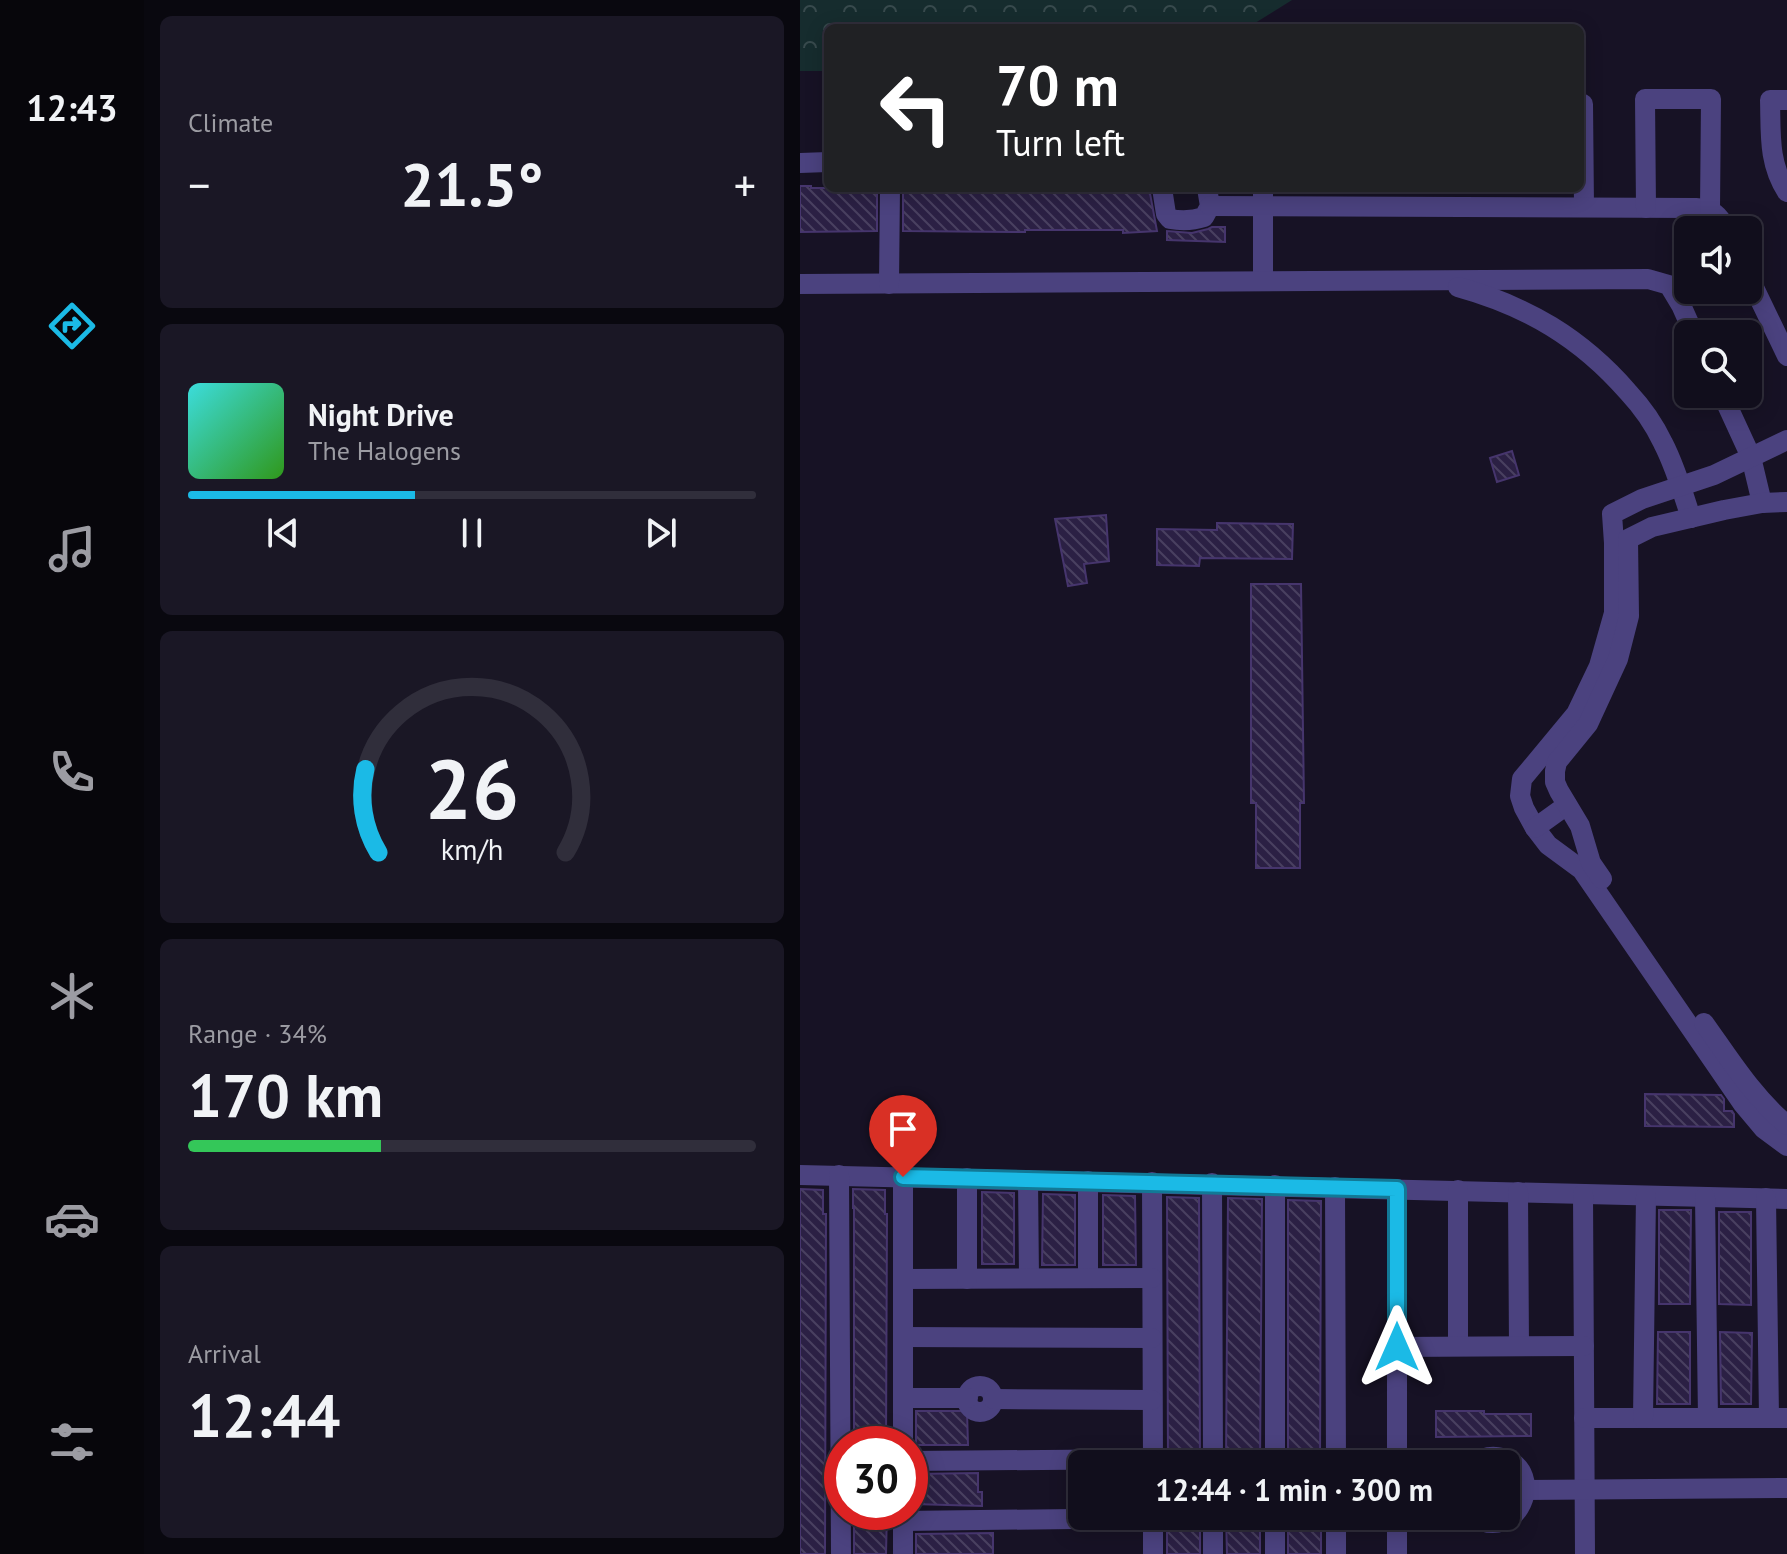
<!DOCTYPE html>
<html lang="en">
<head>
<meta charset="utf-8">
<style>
  :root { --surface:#110e1c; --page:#1a1725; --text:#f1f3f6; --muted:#9c9ca3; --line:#302e3b; --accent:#1bbae6 }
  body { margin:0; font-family:"PT Sans",sans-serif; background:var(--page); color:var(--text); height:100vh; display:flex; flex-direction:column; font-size:30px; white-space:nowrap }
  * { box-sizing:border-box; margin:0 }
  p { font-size:26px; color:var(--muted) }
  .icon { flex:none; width:44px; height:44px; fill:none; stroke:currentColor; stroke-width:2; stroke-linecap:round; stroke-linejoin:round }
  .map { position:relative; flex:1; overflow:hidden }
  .sheet { display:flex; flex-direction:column; gap:16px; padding:16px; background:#09080f; width:656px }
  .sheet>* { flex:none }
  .banner { position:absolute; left:24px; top:24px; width:760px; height:168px; border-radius:12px; box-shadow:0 4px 20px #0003,0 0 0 2px var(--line); background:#202124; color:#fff; overflow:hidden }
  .controls { position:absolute; left:874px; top:216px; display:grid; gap:16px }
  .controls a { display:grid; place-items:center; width:88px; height:88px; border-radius:12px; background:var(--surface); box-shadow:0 4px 20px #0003,0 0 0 2px var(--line); font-size:40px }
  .speed { position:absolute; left:24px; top:1426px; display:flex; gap:16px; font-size:40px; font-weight:700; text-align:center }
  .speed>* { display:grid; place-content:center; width:104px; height:104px; border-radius:50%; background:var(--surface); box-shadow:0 4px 20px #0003,0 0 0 2px var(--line); line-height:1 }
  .speed .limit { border:12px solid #d22; background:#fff; color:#111 }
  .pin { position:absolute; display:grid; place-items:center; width:68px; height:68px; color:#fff; margin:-82px -34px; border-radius:50% 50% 50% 0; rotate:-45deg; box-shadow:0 0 8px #0007 }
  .pin .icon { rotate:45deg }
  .me { position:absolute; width:88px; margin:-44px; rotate:0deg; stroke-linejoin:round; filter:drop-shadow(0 0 6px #0008) }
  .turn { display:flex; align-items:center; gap:28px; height:168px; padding:0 40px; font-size:36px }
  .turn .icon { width:104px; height:104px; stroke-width:2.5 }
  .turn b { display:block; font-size:56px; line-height:68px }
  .big { font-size:60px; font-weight:700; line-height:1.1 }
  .sheet .widget { flex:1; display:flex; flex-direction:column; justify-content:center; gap:12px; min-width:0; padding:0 28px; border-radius:12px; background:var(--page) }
  .sheet .dial { align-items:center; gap:0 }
  .dial svg { height:208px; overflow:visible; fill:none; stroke:var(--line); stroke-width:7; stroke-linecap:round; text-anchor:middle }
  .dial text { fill:var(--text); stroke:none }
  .song { display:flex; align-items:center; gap:24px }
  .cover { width:96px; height:96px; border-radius:12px; background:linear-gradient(135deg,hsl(180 70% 55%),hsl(110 70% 35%)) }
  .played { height:8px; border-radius:4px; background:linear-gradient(90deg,var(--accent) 40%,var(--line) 40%) }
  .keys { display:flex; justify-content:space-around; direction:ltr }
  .heat { display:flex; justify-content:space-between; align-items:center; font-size:44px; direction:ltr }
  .charge { height:12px; border-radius:6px; background:linear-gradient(90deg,#34c759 34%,var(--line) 0) }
  .trip { position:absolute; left:268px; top:1450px; width:452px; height:80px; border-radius:12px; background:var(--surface); box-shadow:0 4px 20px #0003,0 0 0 2px var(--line); font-weight:700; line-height:80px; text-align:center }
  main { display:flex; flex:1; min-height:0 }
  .dock { display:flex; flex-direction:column; width:144px; justify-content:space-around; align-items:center; background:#07060b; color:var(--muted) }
  .dock .icon { width:56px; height:56px }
  .dock .current { color:var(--accent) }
  .dock b { font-size:36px; color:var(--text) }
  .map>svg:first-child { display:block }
  .forest { fill:url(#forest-crowns) }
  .building { fill:url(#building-back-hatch); stroke:#46356d; stroke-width:2 }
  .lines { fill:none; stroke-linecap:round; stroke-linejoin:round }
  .minor { stroke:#4b427f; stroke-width:20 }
  .route-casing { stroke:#127996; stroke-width:20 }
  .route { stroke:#1bbae6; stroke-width:14 }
</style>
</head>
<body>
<main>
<nav class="dock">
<b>12:43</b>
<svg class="icon current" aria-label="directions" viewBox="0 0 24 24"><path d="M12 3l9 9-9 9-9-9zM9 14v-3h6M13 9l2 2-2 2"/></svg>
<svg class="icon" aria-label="music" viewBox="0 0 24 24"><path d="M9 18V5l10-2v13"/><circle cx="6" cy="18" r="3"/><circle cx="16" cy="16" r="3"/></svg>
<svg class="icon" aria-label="phone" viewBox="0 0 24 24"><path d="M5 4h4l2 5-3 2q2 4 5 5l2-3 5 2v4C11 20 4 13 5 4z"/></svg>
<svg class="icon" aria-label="climate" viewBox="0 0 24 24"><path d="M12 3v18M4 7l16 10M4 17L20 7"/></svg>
<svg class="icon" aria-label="car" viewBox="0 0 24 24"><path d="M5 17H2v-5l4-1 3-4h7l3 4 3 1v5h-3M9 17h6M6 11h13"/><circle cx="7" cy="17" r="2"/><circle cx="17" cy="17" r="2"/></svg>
<svg class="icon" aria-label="filters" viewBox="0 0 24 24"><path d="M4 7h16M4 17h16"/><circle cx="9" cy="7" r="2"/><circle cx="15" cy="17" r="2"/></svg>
</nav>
<section class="sheet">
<div class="widget"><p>Climate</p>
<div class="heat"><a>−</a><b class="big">21.5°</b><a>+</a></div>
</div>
<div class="widget">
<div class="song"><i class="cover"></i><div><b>Night Drive</b><p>The Halogens</p></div></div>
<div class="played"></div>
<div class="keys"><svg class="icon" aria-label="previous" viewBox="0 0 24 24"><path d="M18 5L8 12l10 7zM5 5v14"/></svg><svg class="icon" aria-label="pause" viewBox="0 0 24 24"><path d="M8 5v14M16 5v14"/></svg><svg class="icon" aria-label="next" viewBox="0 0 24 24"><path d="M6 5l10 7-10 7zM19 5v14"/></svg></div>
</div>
<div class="widget dial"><svg viewBox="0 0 100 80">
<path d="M14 69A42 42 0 1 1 86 69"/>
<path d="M14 69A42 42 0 0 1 9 37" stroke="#1bbae6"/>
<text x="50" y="56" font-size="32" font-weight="700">26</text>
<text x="50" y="72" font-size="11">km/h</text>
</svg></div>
<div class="widget"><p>Range · 34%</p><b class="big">170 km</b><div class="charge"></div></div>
<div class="widget"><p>Arrival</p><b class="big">12:44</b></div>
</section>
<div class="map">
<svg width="987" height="1554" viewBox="0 0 987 1554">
  <defs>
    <pattern id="forest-crowns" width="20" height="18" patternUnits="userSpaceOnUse" patternTransform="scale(2)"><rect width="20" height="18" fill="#162c2e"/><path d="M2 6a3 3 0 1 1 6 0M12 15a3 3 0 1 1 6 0" fill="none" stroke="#384a4d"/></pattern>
    <pattern id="building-back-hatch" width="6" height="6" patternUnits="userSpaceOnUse" patternTransform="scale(2)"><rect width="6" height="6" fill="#2b2044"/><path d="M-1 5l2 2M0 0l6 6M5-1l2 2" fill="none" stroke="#494060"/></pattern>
  </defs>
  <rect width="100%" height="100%" fill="#171225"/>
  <path class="forest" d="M0,0H492L447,28H28V71H0Z"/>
  <g class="building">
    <path d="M0,186H11V188H77V231L0,232Z"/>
    <path d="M103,188H349L357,231L323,233V230H225V232H211L103,231Z"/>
    <path d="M412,227H425V242L367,240V231L392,233L408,229Z"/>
    <path d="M712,451L719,475L697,482L690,458Z"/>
    <path d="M306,515L309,561L284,564L287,583L268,586L255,519Z"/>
    <path d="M417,523L493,524L492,559L400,558L399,566L357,565V529L417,530Z"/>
    <path d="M451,584H501L504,803H500V868H456V803H451Z"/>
    <path d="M845,1094L921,1095L924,1099V1111H932L934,1114V1127L845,1126Z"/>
    <path d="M0,1189L23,1190V1214H26L25,1554H0Z"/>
    <path d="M53,1189L85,1190V1214H87L86,1444H54V1208H53Z"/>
    <path d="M182,1192L214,1193V1264H182Z"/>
    <path d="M243,1194L275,1195V1265H242Z"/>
    <path d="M303,1195L335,1196L336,1265H303Z"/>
    <path d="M367,1197L399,1198L400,1464H368Z"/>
    <path d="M428,1198L462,1199L460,1464H426Z"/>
    <path d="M488,1200L521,1201L520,1464H488Z"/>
    <path d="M859,1210H891L890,1304H859Z"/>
    <path d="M919,1212H951V1305L919,1304Z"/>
    <path d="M858,1332H890V1404H857Z"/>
    <path d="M920,1332L952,1333L951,1404H921Z"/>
    <path d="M116,1411H167L168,1445H116Z"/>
    <path d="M636,1411H684V1414H731V1436L636,1437Z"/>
    <path d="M178,1473V1492H182V1506L113,1504L114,1474Z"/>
    <path d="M54,1512H87L86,1554H54Z"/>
    <rect x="367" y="1516" width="33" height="38"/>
    <path d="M426,1516H460V1554H427Z"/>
    <rect x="488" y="1516" width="33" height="38"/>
    <path d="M193,1533V1554H116V1534Z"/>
  </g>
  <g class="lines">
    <g class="minor">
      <path d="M987,100H970C971,133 968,163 987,192"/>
      <path d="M780,104H783L784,207"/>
      <path d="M0,163L28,162"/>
      <path d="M362,188L366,214L370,219C382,221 392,221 404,217L410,206L407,188"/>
      <path d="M410,206L896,208C913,209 919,215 927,230"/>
      <path d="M846,208L845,99H911L910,209"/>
      <path d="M948,275L987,356"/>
      <path d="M463,281V188"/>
      <path d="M0,284L848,279L869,285L881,305L894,334"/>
      <path d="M89,284L90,188"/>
      <path d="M658,287C727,306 781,338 828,392C842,407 854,424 863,443C875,466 883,493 891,518"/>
      <path d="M922,394L951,457L962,503"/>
      <path d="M987,440L914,475L842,499L812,514L814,543V613L799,666L776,714L722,779L720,796L724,808L735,828L748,845L782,870L943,1104L964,1129L987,1146"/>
      <path d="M735,828L767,805"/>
      <path d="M802,879L791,863L780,826L759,791L755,782V771L757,762L788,724L818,659L829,616L828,539L852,527L924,510L962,503L987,502"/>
      <path d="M904,1023C929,1058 953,1097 987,1125"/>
      <path d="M0,1175L987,1199"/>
      <path d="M39,1175L41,1554"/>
      <path d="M228,1180L229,1278"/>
      <path d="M352,1182L353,1464"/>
      <path d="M412,1183L413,1464"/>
      <path d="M475,1185V1464"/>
      <path d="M535,1187L536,1464"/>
      <path d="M597,1189V1464"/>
      <path d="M658,1190V1346"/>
      <path d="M718,1192L719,1346"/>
      <path d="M783,1194L785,1554"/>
      <path d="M905,1197L908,1418"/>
      <path d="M966,1198L969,1418"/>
      <path d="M288,1278V1181"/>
      <path d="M103,1279L352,1278"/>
      <path d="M167,1279V1178"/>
      <path d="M103,1337L352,1338"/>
      <path d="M597,1347L784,1346"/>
      <circle cx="180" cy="1399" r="13"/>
      <path d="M103,1398H168"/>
      <path d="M193,1399L352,1400"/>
      <path d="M784,1418H987"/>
      <path d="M843,1418L846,1196"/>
      <path d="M103,1444V1177"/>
      <path d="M110,1461L353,1459"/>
      <path d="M672,1464C681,1458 691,1455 702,1458C748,1471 718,1546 672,1516"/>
      <path d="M725,1490L987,1488"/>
      <path d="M353,1516V1554"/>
      <path d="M413,1516V1554"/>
      <path d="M475,1516V1554"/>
      <path d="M536,1516V1554"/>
      <path d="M597,1516V1554"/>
      <path d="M103,1521L353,1518"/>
      <path d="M103,1554V1512"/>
    </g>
  </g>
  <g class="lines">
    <g class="route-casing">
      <path id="route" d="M103,1177L597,1189V1347"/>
    </g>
    <use href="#route" class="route"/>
  </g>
</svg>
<div class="controls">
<a><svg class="icon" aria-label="sound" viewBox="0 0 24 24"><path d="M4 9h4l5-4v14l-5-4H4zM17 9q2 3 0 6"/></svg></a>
<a><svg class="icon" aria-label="search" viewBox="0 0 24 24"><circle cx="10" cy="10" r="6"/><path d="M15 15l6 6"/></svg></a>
</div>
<div class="speed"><div class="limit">30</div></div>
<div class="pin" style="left:103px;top:1177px;background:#d93025"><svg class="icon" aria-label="arrive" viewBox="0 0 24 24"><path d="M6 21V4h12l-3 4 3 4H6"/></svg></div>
<svg class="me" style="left:597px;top:1347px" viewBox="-20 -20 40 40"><path d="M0-17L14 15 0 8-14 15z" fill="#1bbae6" stroke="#fff" stroke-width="4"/></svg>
<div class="trip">12:44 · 1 min · 300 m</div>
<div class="banner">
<div class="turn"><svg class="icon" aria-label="left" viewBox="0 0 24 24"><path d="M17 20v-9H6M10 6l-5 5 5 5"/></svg><div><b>70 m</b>Turn left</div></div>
</div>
</div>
</main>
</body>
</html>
